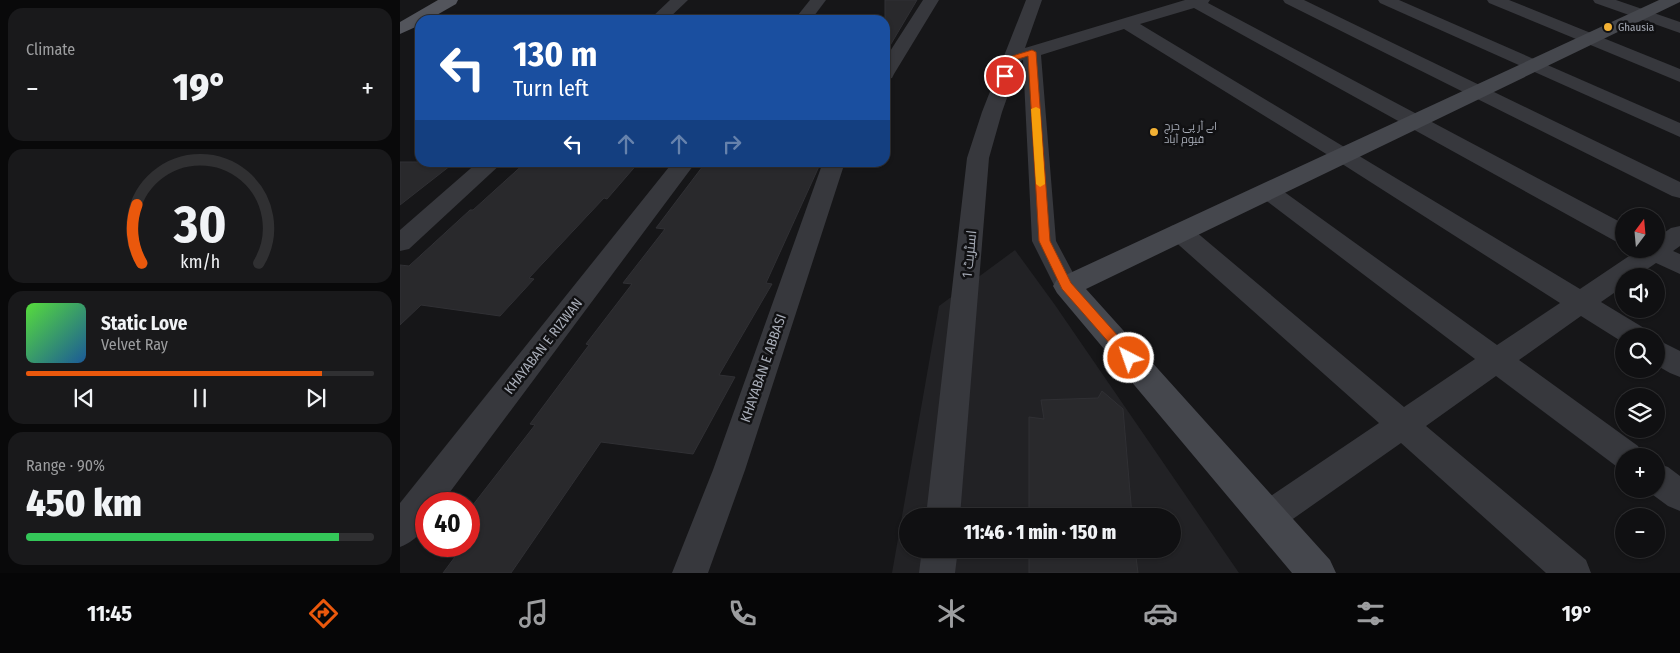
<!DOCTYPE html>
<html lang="en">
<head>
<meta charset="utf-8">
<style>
  :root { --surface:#101012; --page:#19191b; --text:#f1f3f6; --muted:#9c9d9f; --line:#303032; --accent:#ea580c }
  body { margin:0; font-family:"Fira Sans Condensed",Cairo,sans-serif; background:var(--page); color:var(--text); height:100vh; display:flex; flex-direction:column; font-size:19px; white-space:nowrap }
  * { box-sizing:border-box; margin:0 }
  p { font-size:16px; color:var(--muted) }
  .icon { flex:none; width:28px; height:28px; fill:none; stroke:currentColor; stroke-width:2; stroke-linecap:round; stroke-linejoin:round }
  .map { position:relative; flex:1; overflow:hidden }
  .details { display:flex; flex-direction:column; gap:8px; padding:8px; background:#09090a; width:400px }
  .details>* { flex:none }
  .hud { position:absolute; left:15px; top:15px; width:475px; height:152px; border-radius:15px; box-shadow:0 1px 4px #0004,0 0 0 1px var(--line); background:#1a4fa0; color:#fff; overflow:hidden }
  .needle { width:32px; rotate:16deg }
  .buttons { position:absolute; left:1215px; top:208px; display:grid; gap:10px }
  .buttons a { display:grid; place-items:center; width:50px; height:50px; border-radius:50%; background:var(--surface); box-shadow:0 1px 4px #0004,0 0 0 1px var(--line); font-size:25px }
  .speed { position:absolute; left:15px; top:492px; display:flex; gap:10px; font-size:25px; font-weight:700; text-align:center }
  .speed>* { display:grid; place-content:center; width:65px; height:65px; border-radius:50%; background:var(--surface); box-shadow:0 1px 4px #0004,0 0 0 1px var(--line); line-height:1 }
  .speed .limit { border:8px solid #d22; background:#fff; color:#111 }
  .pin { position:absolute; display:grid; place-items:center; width:42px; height:42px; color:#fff; margin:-21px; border:2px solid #fff; border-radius:50%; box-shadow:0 1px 5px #0007 }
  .me { position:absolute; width:55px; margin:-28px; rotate:319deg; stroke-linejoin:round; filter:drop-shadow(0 0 4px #0008) }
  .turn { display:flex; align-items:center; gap:18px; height:105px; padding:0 15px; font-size:22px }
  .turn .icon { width:65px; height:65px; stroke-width:2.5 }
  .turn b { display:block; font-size:35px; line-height:42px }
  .lanes { display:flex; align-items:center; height:48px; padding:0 15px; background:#0003; justify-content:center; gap:25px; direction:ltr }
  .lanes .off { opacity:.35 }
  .big { font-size:38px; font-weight:800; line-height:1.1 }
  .details .widget { flex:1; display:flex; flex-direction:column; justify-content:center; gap:8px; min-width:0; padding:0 18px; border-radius:15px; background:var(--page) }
  .details .dial { align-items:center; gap:0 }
  .dial svg { height:130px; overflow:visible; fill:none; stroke:var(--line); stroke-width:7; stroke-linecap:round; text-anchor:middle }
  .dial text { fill:var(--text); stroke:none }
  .song { display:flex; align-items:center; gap:15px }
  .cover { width:60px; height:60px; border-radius:8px; background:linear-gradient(135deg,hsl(110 70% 55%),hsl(210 70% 35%)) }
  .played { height:5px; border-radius:2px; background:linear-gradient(90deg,var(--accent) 85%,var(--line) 85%) }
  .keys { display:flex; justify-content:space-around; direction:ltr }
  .heat { display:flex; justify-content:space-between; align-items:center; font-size:28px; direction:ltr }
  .charge { height:8px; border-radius:4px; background:linear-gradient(90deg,#34c759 90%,var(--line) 0) }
  .trip { position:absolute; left:499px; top:508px; width:282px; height:50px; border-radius:25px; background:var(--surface); box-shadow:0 1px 4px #0004,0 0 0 1px var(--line); font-weight:800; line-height:50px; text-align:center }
  .tabs { display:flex; height:80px; justify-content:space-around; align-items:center; background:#060607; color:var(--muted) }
  .tabs .icon { width:35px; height:35px }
  .tabs .current { color:var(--accent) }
  .tabs b { font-size:22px; color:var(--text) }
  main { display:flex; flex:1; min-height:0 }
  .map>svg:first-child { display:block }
  .built { fill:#222225; fill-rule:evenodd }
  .building { fill:#29292c; stroke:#303034 }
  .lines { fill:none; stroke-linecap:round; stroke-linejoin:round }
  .street { fill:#37383d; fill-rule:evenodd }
  .secondary { fill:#45474d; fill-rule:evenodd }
  .primary { fill:#53555c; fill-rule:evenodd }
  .route { fill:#ea580c; stroke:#983908 }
  .slow { fill:#f59e0b }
  .poi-dot { fill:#f2b134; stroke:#111113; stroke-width:2 }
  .labels { text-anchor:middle; stroke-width:5; stroke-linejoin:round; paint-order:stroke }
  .far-poi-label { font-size:11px; fill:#a8adb8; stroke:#111113; text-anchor:start }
  .street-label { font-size:14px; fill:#a8adb8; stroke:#111113 }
</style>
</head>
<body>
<main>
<section class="details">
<div class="widget"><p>Climate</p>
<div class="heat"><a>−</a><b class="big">19°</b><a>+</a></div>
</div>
<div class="widget dial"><svg viewBox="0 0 100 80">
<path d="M14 69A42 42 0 1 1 86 69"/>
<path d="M14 69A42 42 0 0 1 11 33" stroke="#ea580c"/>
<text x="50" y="56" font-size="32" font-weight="700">30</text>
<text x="50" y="72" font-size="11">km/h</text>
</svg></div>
<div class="widget">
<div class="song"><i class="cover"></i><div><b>Static Love</b><p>Velvet Ray</p></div></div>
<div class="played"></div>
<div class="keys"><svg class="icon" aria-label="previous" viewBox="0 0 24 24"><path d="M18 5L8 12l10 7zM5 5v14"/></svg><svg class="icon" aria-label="pause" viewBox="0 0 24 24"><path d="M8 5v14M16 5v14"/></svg><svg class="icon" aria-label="next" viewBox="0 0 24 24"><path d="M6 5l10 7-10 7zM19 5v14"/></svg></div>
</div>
<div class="widget"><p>Range · 90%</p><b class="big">450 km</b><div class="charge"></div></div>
</section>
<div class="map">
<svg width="1280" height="573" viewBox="0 0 1280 573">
  <rect width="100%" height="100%" fill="#161618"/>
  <path class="built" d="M615,250L655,305L839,573H492L539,306ZM508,516H772V549H508Z"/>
  <g class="building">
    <path d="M485,0H517L485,54Z"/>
    <path d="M0,162H55L0,205Z"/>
    <path d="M126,162H239L207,199L204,198L129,278L134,279L100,316L21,305L0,325V265L9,266L70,210H73Z"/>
    <path d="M306,162H421L366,283L372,284L319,375L335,377L293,454L201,442L111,573H43L63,546H69V510L135,425L130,424L189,345L186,344L232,284L223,283L265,229L256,228Z"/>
    <path d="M702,391L723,409L732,516H629V417L644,419L641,400L698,398Z"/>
    <path d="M629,549H735L738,573H629Z"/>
  </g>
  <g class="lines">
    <g class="street">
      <path d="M270,0H288L267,20H249Z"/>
      <path d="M410,0H426L411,20H394Z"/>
      <path d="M523,0H539L494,74L492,78L485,80V59Z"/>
      <path d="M626,0H642L625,48L785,0H810L808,3L1224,224V243L1215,241L794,8L740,24L1180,289L1238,250V249H1256V238L1271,228L1280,226V246L1273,251L1280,254V274L1256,263L1237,276H1224V286L1201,302L1244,328L1248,336H1224V343L1181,316L1119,360L1238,446L1243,456H1224V469L1216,466L1096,376L1026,426L1186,560L1191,573H1146L1001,443L880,528L868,533L856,528L851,517L856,506L979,423L771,238L768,232L771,226L780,224L789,226L1004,407L1075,359L860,196L857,191L860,186L868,184L876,186L1097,345L1160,303L936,160L724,29L641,55L656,241L680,286L676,293L667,295L658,293L632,241L623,60L620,61L602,112L589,158L560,516H526L567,158L582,112Z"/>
      <path d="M883,0H904L1280,182V198L1272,196L885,3Z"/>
      <path d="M978,0H999L1280,123V137L980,3Z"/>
      <path d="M1087,0H1109L1280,69V82L1089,3Z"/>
      <path d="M1193,0H1216L1280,22V33L1195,3Z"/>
      <path d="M78,162H103L9,249L0,251V230Z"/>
      <path d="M273,162H296L41,504H26C26,526 22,538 0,547V503Z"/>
      <path d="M423,162H445L345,470L308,573H272L313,470Z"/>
      <path d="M1256,339L1280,351V377L1270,373L1256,365Z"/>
      <path d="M1256,463L1268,467L1280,476V511L1268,506L1245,489H1256Z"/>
      <path d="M522,549H558L555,573H519Z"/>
    </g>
    <path class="secondary" d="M1259,0H1280V2L686,289L930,560L936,573H892L657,293L653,286L657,279Z"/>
    <path class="primary" d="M38,0H58L56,4L28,20H20V25L0,34V22Z"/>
  </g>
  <path class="route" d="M632,50L636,52L650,241L671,283L734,354L736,358L734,361H725L662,289L639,241L628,56L615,60L608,78L601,76L609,57Z"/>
  <path class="slow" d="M636,107L640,109L645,184L640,187L636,184L631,109Z"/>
  <g class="poi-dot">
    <circle cx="1208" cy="27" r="5"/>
    <circle cx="754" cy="132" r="5"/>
  </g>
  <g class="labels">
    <g class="far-poi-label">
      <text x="1218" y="31">Ghausia</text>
      <text x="764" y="130">اے آر پی چرچ<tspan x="764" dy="13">قیوم آباد</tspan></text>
    </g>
    <g class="street-label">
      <text transform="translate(569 254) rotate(-84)" y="5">اسٹریٹ 1</text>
      <text transform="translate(143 346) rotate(-52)" y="5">KHAYABAN E RIZWAN</text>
      <text transform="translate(363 368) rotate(-71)" y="5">KHAYABAN E ABBASI</text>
    </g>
  </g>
</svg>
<div class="buttons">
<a><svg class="needle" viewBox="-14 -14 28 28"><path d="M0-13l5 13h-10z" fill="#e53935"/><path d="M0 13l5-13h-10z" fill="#9c9d9f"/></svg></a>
<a><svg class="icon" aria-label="sound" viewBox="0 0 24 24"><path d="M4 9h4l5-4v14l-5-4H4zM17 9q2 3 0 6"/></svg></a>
<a><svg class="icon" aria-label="search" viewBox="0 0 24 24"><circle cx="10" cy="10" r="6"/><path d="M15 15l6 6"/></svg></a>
<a><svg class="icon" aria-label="layers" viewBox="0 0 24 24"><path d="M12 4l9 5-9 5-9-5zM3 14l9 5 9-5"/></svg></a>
<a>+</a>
<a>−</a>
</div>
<div class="speed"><div class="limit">40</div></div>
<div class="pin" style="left:605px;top:76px;background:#d93025"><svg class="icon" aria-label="arrive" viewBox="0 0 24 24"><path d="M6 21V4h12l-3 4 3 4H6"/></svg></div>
<svg class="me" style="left:729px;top:358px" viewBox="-20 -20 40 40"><circle r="17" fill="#ea580c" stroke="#fff" stroke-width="3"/><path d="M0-11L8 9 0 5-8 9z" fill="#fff"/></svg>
<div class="trip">11:46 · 1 min · 150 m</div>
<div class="hud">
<div class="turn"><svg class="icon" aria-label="left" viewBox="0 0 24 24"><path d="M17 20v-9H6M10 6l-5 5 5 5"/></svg><div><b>130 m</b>Turn left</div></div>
<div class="lanes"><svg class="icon" aria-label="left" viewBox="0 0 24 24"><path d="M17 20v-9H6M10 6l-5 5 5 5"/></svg><svg class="icon off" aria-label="ahead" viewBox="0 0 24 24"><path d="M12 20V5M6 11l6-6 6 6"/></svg><svg class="icon off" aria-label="ahead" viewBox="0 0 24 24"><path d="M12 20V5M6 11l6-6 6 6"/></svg><svg class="icon off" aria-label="right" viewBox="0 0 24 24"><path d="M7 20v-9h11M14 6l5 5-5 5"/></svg></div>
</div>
</div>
</main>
<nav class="tabs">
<b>11:45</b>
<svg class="icon current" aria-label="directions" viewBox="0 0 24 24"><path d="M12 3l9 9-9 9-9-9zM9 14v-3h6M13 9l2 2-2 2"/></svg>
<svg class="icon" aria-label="music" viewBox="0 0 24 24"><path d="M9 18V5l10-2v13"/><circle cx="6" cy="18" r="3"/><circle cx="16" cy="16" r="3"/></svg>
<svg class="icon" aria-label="phone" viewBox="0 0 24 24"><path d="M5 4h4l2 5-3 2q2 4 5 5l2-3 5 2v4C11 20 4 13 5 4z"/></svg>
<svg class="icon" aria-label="climate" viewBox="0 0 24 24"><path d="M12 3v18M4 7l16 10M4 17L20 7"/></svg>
<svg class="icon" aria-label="car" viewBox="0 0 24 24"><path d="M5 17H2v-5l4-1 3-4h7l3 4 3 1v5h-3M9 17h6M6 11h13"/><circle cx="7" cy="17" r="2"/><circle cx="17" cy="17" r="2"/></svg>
<svg class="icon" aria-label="filters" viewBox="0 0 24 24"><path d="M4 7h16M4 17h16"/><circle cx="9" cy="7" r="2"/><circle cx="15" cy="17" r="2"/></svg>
<b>19°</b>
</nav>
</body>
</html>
